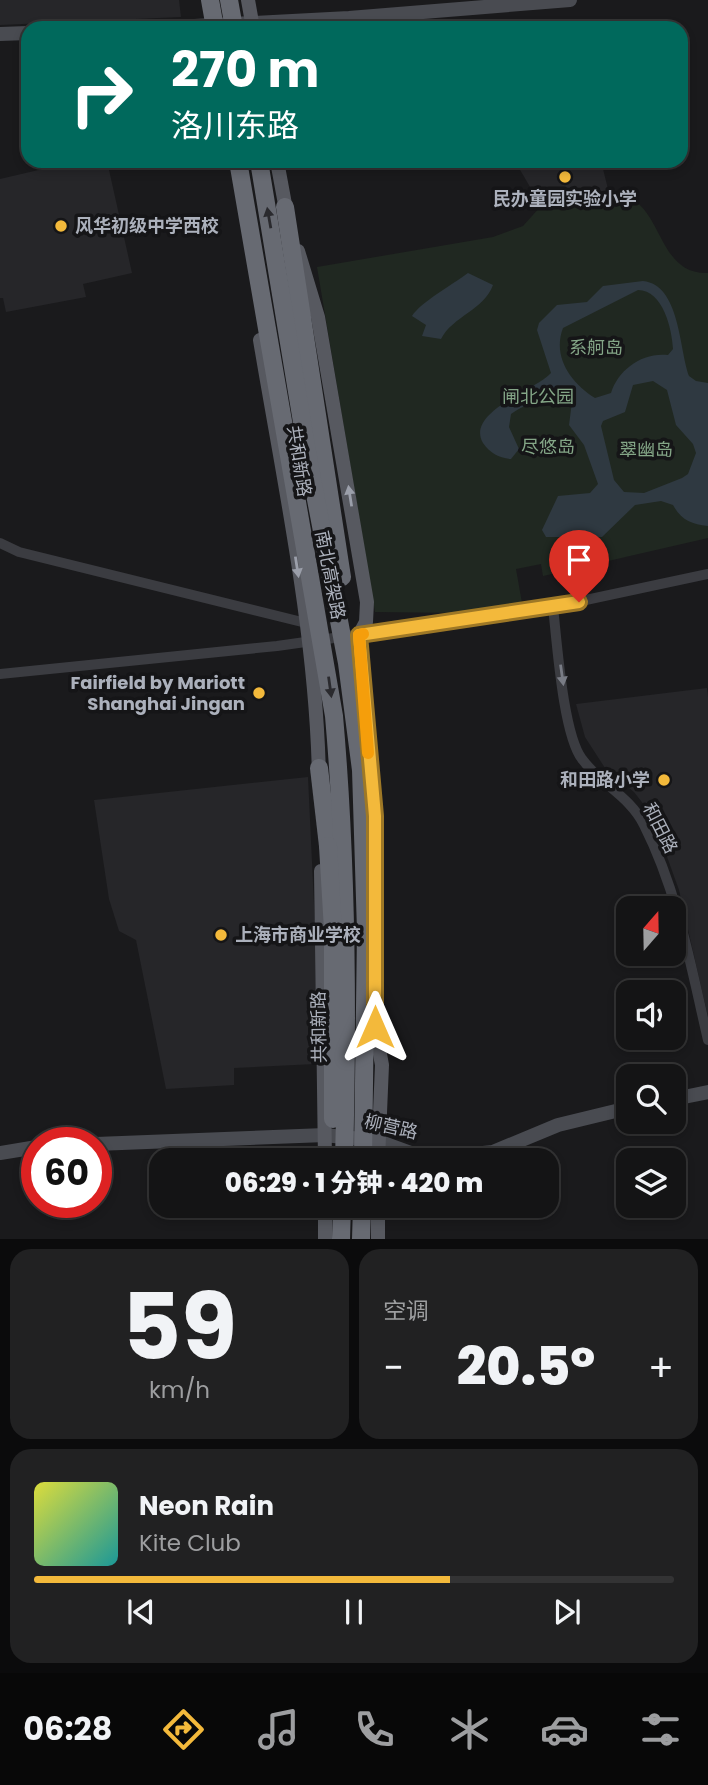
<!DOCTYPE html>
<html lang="zh">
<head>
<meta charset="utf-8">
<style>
  :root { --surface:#141415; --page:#212122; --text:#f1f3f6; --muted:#9d9ea0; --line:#333334; --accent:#f3b93b }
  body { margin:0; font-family:Poppins,"Noto Sans SC",sans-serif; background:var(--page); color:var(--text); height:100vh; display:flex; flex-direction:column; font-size:26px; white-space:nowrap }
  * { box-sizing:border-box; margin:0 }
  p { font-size:23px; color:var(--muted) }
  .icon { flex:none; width:38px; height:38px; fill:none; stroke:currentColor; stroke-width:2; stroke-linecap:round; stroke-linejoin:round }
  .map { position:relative; height:1239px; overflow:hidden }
  .sheet { display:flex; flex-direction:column; gap:10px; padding:10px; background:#0b0b0c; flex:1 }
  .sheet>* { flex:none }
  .hud { position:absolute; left:21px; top:21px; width:667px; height:147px; border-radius:21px; box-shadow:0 4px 10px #0003,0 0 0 2px var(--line); background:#00695c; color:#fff; overflow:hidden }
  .needle { width:46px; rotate:20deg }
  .tools { position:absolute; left:616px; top:896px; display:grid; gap:14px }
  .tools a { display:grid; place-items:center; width:70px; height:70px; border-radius:14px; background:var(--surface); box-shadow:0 4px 10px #0003,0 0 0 2px var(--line); font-size:35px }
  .speed { position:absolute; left:21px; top:1127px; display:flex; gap:14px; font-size:35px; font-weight:700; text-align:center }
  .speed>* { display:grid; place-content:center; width:91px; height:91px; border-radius:50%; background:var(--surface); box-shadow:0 4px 10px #0003,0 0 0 2px var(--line); line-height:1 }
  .speed .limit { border:10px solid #d22; background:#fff; color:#111 }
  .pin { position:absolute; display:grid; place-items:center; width:60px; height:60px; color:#fff; margin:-72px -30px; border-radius:50% 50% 50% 0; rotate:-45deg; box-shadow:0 0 7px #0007 }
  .pin .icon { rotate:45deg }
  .me { position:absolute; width:77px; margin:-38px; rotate:0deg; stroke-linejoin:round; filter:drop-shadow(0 0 5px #0008) }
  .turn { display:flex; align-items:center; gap:24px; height:147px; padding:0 35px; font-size:32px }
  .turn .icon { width:91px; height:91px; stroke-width:2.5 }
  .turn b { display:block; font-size:49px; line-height:60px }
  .big { font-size:52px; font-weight:800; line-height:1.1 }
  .sheet .card { flex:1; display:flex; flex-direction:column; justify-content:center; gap:10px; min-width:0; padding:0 24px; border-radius:21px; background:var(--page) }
  .sheet .dial { align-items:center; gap:0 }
  .dial b { font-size:91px; line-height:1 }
  .song { display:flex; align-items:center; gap:21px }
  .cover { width:84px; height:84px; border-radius:10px; background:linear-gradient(135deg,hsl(60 70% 55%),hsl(180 70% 35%)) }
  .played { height:7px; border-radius:4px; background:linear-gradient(90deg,var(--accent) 65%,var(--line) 65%) }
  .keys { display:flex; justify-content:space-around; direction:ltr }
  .heat { display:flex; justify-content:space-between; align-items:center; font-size:38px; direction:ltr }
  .sheet .tiles { flex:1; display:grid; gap:10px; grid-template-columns:1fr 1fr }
  .card:last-child { grid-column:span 2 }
  .trip { position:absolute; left:149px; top:1148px; width:410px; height:70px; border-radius:21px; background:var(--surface); box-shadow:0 4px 10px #0003,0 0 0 2px var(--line); font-weight:800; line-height:70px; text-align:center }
  .menu { display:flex; height:112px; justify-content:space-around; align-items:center; background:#080808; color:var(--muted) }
  .menu .icon { width:49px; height:49px }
  .menu .on { color:var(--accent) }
  .menu b { font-size:32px; color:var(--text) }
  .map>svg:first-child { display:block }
  .built { fill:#262629 }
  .green { fill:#202821 }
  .water { fill:#2f3941; fill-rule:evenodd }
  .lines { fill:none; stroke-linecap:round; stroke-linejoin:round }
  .street { stroke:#3b3c41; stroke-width:10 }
  .secondary { stroke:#494b51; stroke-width:14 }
  .primary { stroke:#575960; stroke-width:14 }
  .highway { stroke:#676a72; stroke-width:18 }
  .highway-bridge { stroke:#676a72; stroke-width:18 }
  .oneway { fill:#2a2a2e }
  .oneway2 { fill:#9b9faa }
  .oneway3 { fill:#797c85 }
  .route-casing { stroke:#9e7826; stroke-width:18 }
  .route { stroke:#f3b93b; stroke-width:12 }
  .slow { stroke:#f59e0b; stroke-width:12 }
  .poi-dot { fill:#f3b93b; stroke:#151517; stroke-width:2.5 }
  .labels { text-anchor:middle; stroke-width:7; stroke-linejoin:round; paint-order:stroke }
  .poi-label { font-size:18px; font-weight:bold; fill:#acb1bc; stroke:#151517; text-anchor:start }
  .park-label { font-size:18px; fill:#84a687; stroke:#151517 }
  .street-label { font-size:18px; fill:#acb1bc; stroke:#151517 }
</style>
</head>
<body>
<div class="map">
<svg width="708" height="1239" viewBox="0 0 708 1239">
  <rect width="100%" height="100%" fill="#1a1a1c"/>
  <g class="built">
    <path d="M0,0H179L181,17L0,25Z"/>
    <path d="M77,161H107L132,273L83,284L86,297L6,312L3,298H0V179Z"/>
    <path d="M515,161H601L609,193L541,206Z"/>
    <path d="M707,688L708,697V1017L679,890L652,815L634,792L605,768L585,737L576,704Z"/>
    <path d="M308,777L317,969L315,1064L234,1068V1085L166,1089L136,940L119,931L109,899L94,800Z"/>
  </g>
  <path class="green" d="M609,193C666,193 652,275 708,273V538L543,576L541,564L516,569L522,603L463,613L375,612L317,267L493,237L523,226L541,206Z"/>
  <g class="water">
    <path d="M468,273L493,285C484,310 453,316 441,339L422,336L426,325L412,316C421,302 452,285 468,273Z"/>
    <path d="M643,281C680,285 679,348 689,376L696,381L708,383V526C691,524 681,520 673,505L661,501L635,505L602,537H546L542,530L558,496L590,493L598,484L584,445L569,425L572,402C558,389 525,404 511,414L509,427L519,449L511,459C499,458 490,453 483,443C465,412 536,390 551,373L537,330L539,323L557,305L587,302L603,286ZM638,290C663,290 672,329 673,349L668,355C642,352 618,370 611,393L595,398C571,383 552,357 563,328ZM653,381L667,390L676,425L693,444L696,453L688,474L682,478L644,493L624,492L614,480L601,426L603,421L625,412L633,385Z"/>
  </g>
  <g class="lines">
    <g class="street">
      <path d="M0,543L19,552L306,623"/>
      <path d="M553,607C557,642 563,734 582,759C600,784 630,796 644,825C678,892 691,967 708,1040"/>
      <path d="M0,674L277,646L553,607L708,574"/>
    </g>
    <g class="secondary">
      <path d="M156,28L349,18L570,0"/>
      <path d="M0,34L28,33"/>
      <path d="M674,1099L708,1092"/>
      <path d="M96,1144L325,1135L378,1141L411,1153L443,1157L493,1152L558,1125L628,1108"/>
      <path d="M0,1153L37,1147"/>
    </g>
    <g class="primary">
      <path d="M248,0L253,28"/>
      <path d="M277,161L287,215"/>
      <path d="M298,251L318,317L367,602L366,622L359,635L375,816V1027L382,1065L378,1160"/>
      <path d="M260,340C284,484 316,631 319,777"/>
      <path d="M321,871L325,1160"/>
      <path d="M325,1206V1239"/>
      <path d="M378,1206V1239"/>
    </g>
    <g class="highway">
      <path d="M285,207L342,577"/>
      <path d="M319,768L328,846"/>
      <path d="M341,1239L342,1206"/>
      <path d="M361,1239L362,1206"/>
    </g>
    <g class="highway-bridge">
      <path d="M210,0L215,28"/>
      <path d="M229,0L234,28"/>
      <path d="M238,161L334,716C347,863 348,1012 344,1160"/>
      <path d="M259,161L307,452L347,663L361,770L366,931L363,1160"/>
      <path d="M328,846L333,930V1119"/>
    </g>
  </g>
  <defs><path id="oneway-solid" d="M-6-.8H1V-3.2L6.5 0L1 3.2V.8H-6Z" transform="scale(1.75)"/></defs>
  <g class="oneway">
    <use href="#oneway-solid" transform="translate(269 218) rotate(-100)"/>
    <use href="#oneway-solid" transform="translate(330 687) rotate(82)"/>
  </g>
  <g class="oneway2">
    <use href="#oneway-solid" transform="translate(350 496) rotate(-99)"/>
    <use href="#oneway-solid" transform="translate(297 567) rotate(81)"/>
  </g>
  <use class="oneway3" href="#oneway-solid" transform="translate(562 675) rotate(82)"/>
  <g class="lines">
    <g class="route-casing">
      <path id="route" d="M375,1027V816L359,635L579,602"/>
    </g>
    <use href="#route" class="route"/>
    <path class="slow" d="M363,634L359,635L368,753"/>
  </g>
  <g class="poi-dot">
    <circle cx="565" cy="177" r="7"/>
    <circle cx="61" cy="226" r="7"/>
    <circle cx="259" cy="693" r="7"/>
    <circle cx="664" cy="780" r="7"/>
    <circle cx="221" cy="935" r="7"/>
  </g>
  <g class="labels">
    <g class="poi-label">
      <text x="565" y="205" text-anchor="middle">民办童园实验小学</text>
      <text x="75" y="232">风华初级中学西校</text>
      <text x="245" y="689" text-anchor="end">Fairfield by Mariott<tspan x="245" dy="21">Shanghai Jingan</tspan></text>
      <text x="650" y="786" text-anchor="end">和田路小学</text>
      <text x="235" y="941">上海市商业学校</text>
    </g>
    <g class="park-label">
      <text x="596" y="354">系舸岛</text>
      <text x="538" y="403">闸北公园</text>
      <text x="548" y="453">尽悠岛</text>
      <text x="646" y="456">翠幽岛</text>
    </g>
    <g class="street-label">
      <text transform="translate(299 461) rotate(81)" y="6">共和新路</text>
      <text transform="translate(330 575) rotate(79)" y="6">南北高架路</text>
      <text transform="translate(660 828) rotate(63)" y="6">和田路</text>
      <text transform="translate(319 1027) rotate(-91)" y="6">共和新路</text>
      <text transform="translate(391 1127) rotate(13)" y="6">柳营路</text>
    </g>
  </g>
</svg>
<div class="tools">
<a><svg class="needle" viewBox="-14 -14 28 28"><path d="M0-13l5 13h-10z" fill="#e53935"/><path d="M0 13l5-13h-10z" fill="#9d9ea0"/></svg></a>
<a><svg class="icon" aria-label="sound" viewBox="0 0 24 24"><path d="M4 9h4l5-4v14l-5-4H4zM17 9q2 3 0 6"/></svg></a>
<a><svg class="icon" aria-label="search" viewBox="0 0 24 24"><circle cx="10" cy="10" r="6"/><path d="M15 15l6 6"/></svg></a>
<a><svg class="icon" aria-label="layers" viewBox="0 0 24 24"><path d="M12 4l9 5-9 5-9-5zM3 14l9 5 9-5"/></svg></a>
</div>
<div class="speed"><div class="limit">60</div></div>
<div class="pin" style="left:579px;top:602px;background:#d93025"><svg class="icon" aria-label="arrive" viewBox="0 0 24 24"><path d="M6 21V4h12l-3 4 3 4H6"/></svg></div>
<svg class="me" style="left:375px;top:1027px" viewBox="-20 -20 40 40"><path d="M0-17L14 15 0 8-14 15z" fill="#f3b93b" stroke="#fff" stroke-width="4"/></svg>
<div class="trip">06:29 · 1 分钟 · 420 m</div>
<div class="hud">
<div class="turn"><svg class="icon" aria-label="right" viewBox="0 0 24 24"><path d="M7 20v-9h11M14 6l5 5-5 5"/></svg><div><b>270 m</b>洛川东路</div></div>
</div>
</div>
<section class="sheet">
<div class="tiles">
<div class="card dial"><b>59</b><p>km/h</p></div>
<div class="card"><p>空调</p>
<div class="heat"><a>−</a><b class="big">20.5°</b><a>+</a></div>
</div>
<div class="card">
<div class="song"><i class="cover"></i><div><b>Neon Rain</b><p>Kite Club</p></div></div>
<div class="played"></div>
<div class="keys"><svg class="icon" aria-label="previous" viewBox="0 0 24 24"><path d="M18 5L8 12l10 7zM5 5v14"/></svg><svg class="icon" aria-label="pause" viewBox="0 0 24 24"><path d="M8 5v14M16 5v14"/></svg><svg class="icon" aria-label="next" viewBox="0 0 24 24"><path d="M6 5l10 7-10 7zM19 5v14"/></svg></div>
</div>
</div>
</section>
<nav class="menu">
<b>06:28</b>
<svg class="icon on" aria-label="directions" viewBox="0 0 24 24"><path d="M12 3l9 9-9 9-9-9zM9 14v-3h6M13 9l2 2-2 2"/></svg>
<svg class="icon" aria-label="music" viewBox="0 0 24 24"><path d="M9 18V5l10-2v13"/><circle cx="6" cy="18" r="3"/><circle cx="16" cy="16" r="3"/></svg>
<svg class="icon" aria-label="phone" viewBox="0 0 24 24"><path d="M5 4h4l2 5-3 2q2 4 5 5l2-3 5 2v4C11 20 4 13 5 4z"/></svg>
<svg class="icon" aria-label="climate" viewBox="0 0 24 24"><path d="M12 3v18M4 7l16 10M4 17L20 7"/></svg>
<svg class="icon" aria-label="car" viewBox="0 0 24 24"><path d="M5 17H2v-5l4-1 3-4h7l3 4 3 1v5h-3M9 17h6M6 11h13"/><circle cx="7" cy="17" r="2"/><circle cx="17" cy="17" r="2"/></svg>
<svg class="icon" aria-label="filters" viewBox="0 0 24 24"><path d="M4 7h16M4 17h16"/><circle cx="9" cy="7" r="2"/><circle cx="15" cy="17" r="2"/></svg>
</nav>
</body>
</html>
